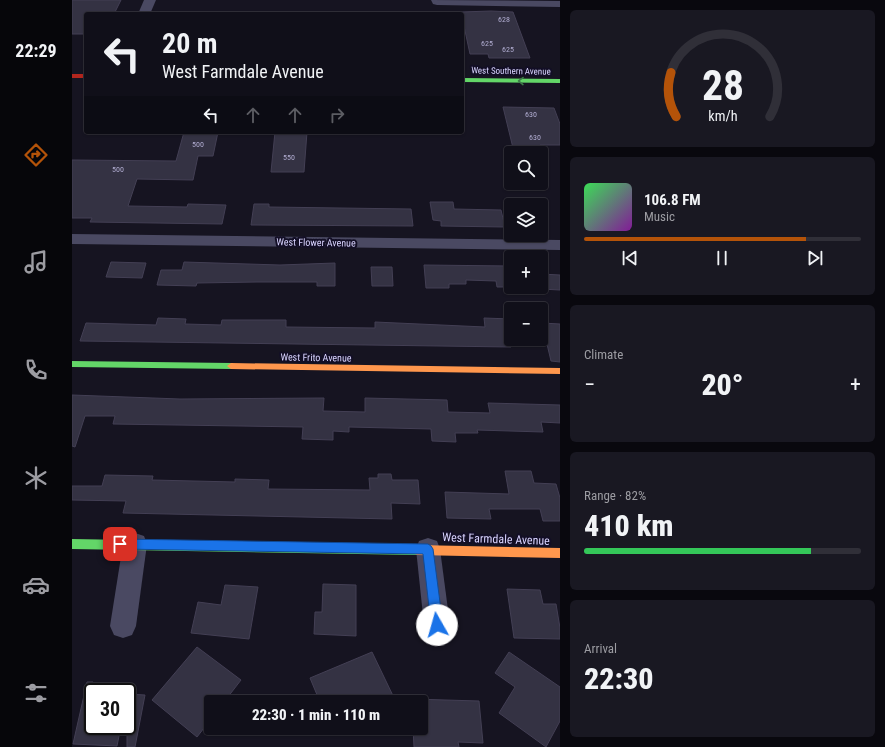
<!DOCTYPE html>
<html lang="en">
<head>
<meta charset="utf-8">
<style>
  :root { --surface:#100f19; --page:#191822; --text:#f1f3f6; --muted:#9c9ca2; --line:#302f38; --accent:#b45309 }
  body { margin:0; font-family:"Roboto Condensed",sans-serif; background:var(--page); color:var(--text); height:100vh; display:flex; flex-direction:column; font-size:15px; white-space:nowrap }
  * { box-sizing:border-box; margin:0 }
  p { font-size:13px; color:var(--muted) }
  .icon { flex:none; width:22px; height:22px; fill:none; stroke:currentColor; stroke-width:2; stroke-linecap:round; stroke-linejoin:round }
  .map { position:relative; flex:1; overflow:hidden }
  .drawer { display:flex; flex-direction:column; gap:10px; padding:10px; background:#09080e; width:325px }
  .drawer>* { flex:none }
  .banner { position:absolute; left:12px; top:12px; width:380px; height:122px; border-radius:4px; box-shadow:0 1px 3px #0004,0 0 0 1px var(--line); background:#100f19; color:var(--text); overflow:hidden }
  .buttons { position:absolute; left:432px; top:146px; display:grid; gap:8px }
  .buttons a { display:grid; place-items:center; width:44px; height:44px; border-radius:4px; background:var(--surface); box-shadow:0 1px 3px #0004,0 0 0 1px var(--line); font-size:20px }
  .speed { position:absolute; left:12px; top:683px; display:flex; gap:8px; font-size:20px; font-weight:700; text-align:center }
  .speed>* { display:grid; place-content:center; width:52px; height:52px; border-radius:50%; background:var(--surface); box-shadow:0 1px 3px #0004,0 0 0 1px var(--line); line-height:1 }
  .speed .limit { border:2px solid #111; border-radius:6px; background:#fff; color:#111 }
  .pin { position:absolute; display:grid; place-items:center; width:34px; height:34px; color:#fff; margin:-17px; border-radius:8px; box-shadow:0 2px 6px #0006 }
  .me { position:absolute; width:44px; margin:-22px; rotate:353deg; stroke-linejoin:round; filter:drop-shadow(0 0 3px #0008) }
  .turn { display:flex; align-items:center; gap:14px; height:84px; padding:0 12px; font-size:18px }
  .turn .icon { width:52px; height:52px; stroke-width:2.5 }
  .turn b { display:block; font-size:28px; line-height:34px }
  .lanes { display:flex; align-items:center; height:38px; padding:0 12px; background:#0003; justify-content:center; gap:20px; direction:ltr }
  .lanes .off { opacity:.35 }
  .big { font-size:30px; font-weight:800; line-height:1.1 }
  .drawer .tile { flex:1; display:flex; flex-direction:column; justify-content:center; gap:6px; min-width:0; padding:0 14px; border-radius:6px; background:var(--page) }
  .drawer .dial { align-items:center; gap:0 }
  .dial svg { height:104px; overflow:visible; fill:none; stroke:var(--line); stroke-width:7; stroke-linecap:round; text-anchor:middle }
  .dial text { fill:var(--text); stroke:none }
  .song { display:flex; align-items:center; gap:12px }
  .cover { width:48px; height:48px; border-radius:6px; background:linear-gradient(135deg,hsl(130 70% 55%),hsl(290 70% 35%)) }
  .played { height:4px; border-radius:2px; background:linear-gradient(90deg,var(--accent) 80%,var(--line) 80%) }
  .keys { display:flex; justify-content:space-around; direction:ltr }
  .heat { display:flex; justify-content:space-between; align-items:center; font-size:22px; direction:ltr }
  .charge { height:6px; border-radius:3px; background:linear-gradient(90deg,#34c759 82%,var(--line) 0) }
  .trip { position:absolute; left:132px; top:695px; width:224px; height:40px; border-radius:4px; background:var(--surface); box-shadow:0 1px 3px #0004,0 0 0 1px var(--line); font-weight:800; line-height:40px; text-align:center }
  main { display:flex; flex:1; min-height:0 }
  .tabs { display:flex; flex-direction:column; width:72px; justify-content:space-around; align-items:center; background:#06060a; color:var(--muted) }
  .tabs .icon { width:28px; height:28px }
  .tabs .selected { color:var(--accent) }
  .tabs b { font-size:18px; color:var(--text) }
  .map>svg:first-child { display:block }
  .building { fill:#343243; stroke:#433f54 }
  .lines { fill:none; stroke-linecap:round; stroke-linejoin:round }
  .street { fill:#4a4962; fill-rule:evenodd }
  .fast { fill:#63d668; fill-rule:evenodd }
  .slow { fill:#ff974d; fill-rule:evenodd }
  .jam { fill:#b3261e; fill-rule:evenodd }
  .oneway { stroke:#3f7c4a }
  .route { fill:#1a73e8; stroke:#114b97 }
  .labels { text-anchor:middle; stroke-width:4; stroke-linejoin:round; paint-order:stroke }
  .number-label { font-size:8px; fill:#b0acd0 }
  .far-street-label { font-size:9px; fill:#d9d4ff; stroke:#130f26 }
  .street-label { font-size:10px; fill:#d9d4ff; stroke:#130f26 }
  .near-street-label { font-size:12px; fill:#d9d4ff; stroke:#130f26 }
</style>
</head>
<body>
<main>
<nav class="tabs">
<b>22:29</b>
<svg class="icon selected" aria-label="directions" viewBox="0 0 24 24"><path d="M12 3l9 9-9 9-9-9zM9 14v-3h6M13 9l2 2-2 2"/></svg>
<svg class="icon" aria-label="music" viewBox="0 0 24 24"><path d="M9 18V5l10-2v13"/><circle cx="6" cy="18" r="3"/><circle cx="16" cy="16" r="3"/></svg>
<svg class="icon" aria-label="phone" viewBox="0 0 24 24"><path d="M5 4h4l2 5-3 2q2 4 5 5l2-3 5 2v4C11 20 4 13 5 4z"/></svg>
<svg class="icon" aria-label="climate" viewBox="0 0 24 24"><path d="M12 3v18M4 7l16 10M4 17L20 7"/></svg>
<svg class="icon" aria-label="car" viewBox="0 0 24 24"><path d="M5 17H2v-5l4-1 3-4h7l3 4 3 1v5h-3M9 17h6M6 11h13"/><circle cx="7" cy="17" r="2"/><circle cx="17" cy="17" r="2"/></svg>
<svg class="icon" aria-label="filters" viewBox="0 0 24 24"><path d="M4 7h16M4 17h16"/><circle cx="9" cy="7" r="2"/><circle cx="15" cy="17" r="2"/></svg>
</nav>
<div class="map">
<svg width="488" height="747" viewBox="0 0 488 747">
  <rect width="100%" height="100%" fill="#161421"/>
  <g class="building">
    <path d="M0,0H49L42,14H14V34H0Z"/>
    <path d="M419,11L441,12L458,58H417L416,54H398L389,12Z"/>
    <path d="M431,107L482,108L488,124V145H468L469,148H441Z"/>
    <path d="M112,132H146L141,156H126L121,180L65,179L56,206L115,207L116,204L154,205L150,224L18,222L20,218H0V160L104,161Z"/>
    <path d="M203,132H235L232,172H199Z"/>
    <path d="M358,202H381L382,209L429,210L433,227L369,226V221L361,220Z"/>
    <path d="M182,204H197V207L339,209L341,226L179,225Z"/>
    <path d="M39,262L74,263L70,278L34,277Z"/>
    <path d="M112,262L208,265L263,263V286H245V282H185L125,283L124,286L85,285L89,270H110Z"/>
    <path d="M352,265L439,266V287H425L424,281L394,280V284H377V288H354Z"/>
    <path d="M299,267H320L321,286H300Z"/>
    <path d="M469,274L488,275V290L469,289Z"/>
    <path d="M86,318L114,319L113,324L149,325L150,320H214V327L303,328V322L413,327L412,318L439,319V347L8,341L14,323L84,325Z"/>
    <path d="M470,323L488,324V362L479,361Z"/>
    <path d="M0,395L108,399L252,398L251,411L293,412V398L375,400L376,412L418,413L416,403L488,405V423L469,422L471,432L405,430L406,433H383L384,442L360,441L359,429L277,427V432L261,431V440L230,439L231,427L41,424L43,416H13L3,447L0,446Z"/>
    <path d="M433,471H459L462,483L484,484L488,498V521H471L468,509H417L419,519L375,518L373,492L437,494Z"/>
    <path d="M306,474H319L320,480H346L348,504L319,503L320,519L51,513L54,501L0,500V486H30L33,475L81,476L80,480L163,482V479L197,480L196,489L298,490L297,478H306Z"/>
    <path d="M251,584L284,585V636L242,634L243,612H250Z"/>
    <path d="M153,585L186,587L177,639L119,633L126,602L149,605Z"/>
    <path d="M435,589L468,590L471,604H484L488,628V639L442,638Z"/>
    <path d="M125,647L169,680L152,702H139V719L125,737L80,700Z"/>
    <path d="M300,652L324,702H248L238,678Z"/>
    <path d="M437,652L488,687V721L474,747L427,713L443,687L423,673Z"/>
    <path d="M15,682H21V726H49L45,746L1,744Z"/>
    <path d="M55,694L73,695L63,747H55Z"/>
    <path d="M340,699L407,701L411,743L386,742L387,747H342L341,728H349V702H340Z"/>
  </g>
  <g class="lines">
    <g class="street">
      <path d="M72,0H84L78,14H66Z"/>
      <path d="M359,0L488,1V7L365,5L361,4Z"/>
      <path d="M0,234L488,240V250L0,244Z"/>
      <path d="M63,533L72,536L75,544L64,626L60,635L51,638L42,635L38,626L51,544L54,536Z"/>
      <path d="M356,538L365,541L368,549L378,625L374,634L365,637L356,634L352,625L344,549L347,541Z"/>
    </g>
    <g class="fast">
      <path d="M390,78L488,79V83L390,82Z"/>
      <path d="M0,361L159,363L163,366L159,369L0,367Z"/>
      <path d="M0,539L345,545L349,547L350,550L349,553L345,555L0,549Z"/>
    </g>
    <g class="slow">
      <path d="M159,363L488,368V374L159,369L155,366Z"/>
      <path d="M345,545L488,548V558L345,555L341,553L340,550L341,547Z"/>
    </g>
    <rect class="jam" x="0" y="74" width="14" height="4"/>
  </g>
  <defs><path id="oneway-chevron" d="M-2-3.5L2.5 0L-2 3.5" fill="none" stroke-width="1.6" stroke-linecap="round" stroke-linejoin="round"/></defs>
  <use class="oneway" href="#oneway-chevron" transform="translate(449 81) rotate(-179)"/>
  <path class="route" d="M48,539L356,544L359,546L361,549L371,625L369,629L365,630L360,629L359,625L351,554L48,549L44,548L42,544L44,541Z"/>
  <g class="labels">
    <g class="number-label">
      <text x="432" y="22">628</text>
      <text x="415" y="46">625</text>
      <text x="436" y="52">625</text>
      <text x="459" y="117">630</text>
      <text x="463" y="140">630</text>
      <text x="126" y="147">500</text>
      <text x="217" y="160">550</text>
      <text x="46" y="172">500</text>
    </g>
    <g class="far-street-label">
      <text transform="translate(439 71) rotate(1)" y="3">West Southern Avenue</text>
    </g>
    <g class="street-label">
      <text transform="translate(244 242) rotate(1)" y="4">West Flower Avenue</text>
      <text transform="translate(244 357) rotate(1)" y="4">West Frito Avenue</text>
    </g>
    <g class="near-street-label">
      <text transform="translate(424 539) rotate(2)" y="4">West Farmdale Avenue</text>
    </g>
  </g>
</svg>
<div class="buttons">
<a><svg class="icon" aria-label="search" viewBox="0 0 24 24"><circle cx="10" cy="10" r="6"/><path d="M15 15l6 6"/></svg></a>
<a><svg class="icon" aria-label="layers" viewBox="0 0 24 24"><path d="M12 4l9 5-9 5-9-5zM3 14l9 5 9-5"/></svg></a>
<a>+</a>
<a>−</a>
</div>
<div class="speed"><div class="limit">30</div></div>
<div class="pin" style="left:48px;top:544px;background:#d93025"><svg class="icon" aria-label="arrive" viewBox="0 0 24 24"><path d="M6 21V4h12l-3 4 3 4H6"/></svg></div>
<svg class="me" style="left:365px;top:625px" viewBox="-20 -20 40 40"><circle r="19" fill="#fff"/><path d="M0-13L10 11 0 6-10 11z" fill="#1a73e8"/></svg>
<div class="trip">22:30 · 1 min · 110 m</div>
<div class="banner">
<div class="turn"><svg class="icon" aria-label="left" viewBox="0 0 24 24"><path d="M17 20v-9H6M10 6l-5 5 5 5"/></svg><div><b>20 m</b>West Farmdale Avenue</div></div>
<div class="lanes"><svg class="icon" aria-label="left" viewBox="0 0 24 24"><path d="M17 20v-9H6M10 6l-5 5 5 5"/></svg><svg class="icon off" aria-label="ahead" viewBox="0 0 24 24"><path d="M12 20V5M6 11l6-6 6 6"/></svg><svg class="icon off" aria-label="ahead" viewBox="0 0 24 24"><path d="M12 20V5M6 11l6-6 6 6"/></svg><svg class="icon off" aria-label="right" viewBox="0 0 24 24"><path d="M7 20v-9h11M14 6l5 5-5 5"/></svg></div>
</div>
</div>
<section class="drawer">
<div class="tile dial"><svg viewBox="0 0 100 80">
<path d="M14 69A42 42 0 1 1 86 69"/>
<path d="M14 69A42 42 0 0 1 10 35" stroke="#b45309"/>
<text x="50" y="56" font-size="32" font-weight="700">28</text>
<text x="50" y="72" font-size="11">km/h</text>
</svg></div>
<div class="tile">
<div class="song"><i class="cover"></i><div><b>106.8 FM</b><p>Music</p></div></div>
<div class="played"></div>
<div class="keys"><svg class="icon" aria-label="previous" viewBox="0 0 24 24"><path d="M18 5L8 12l10 7zM5 5v14"/></svg><svg class="icon" aria-label="pause" viewBox="0 0 24 24"><path d="M8 5v14M16 5v14"/></svg><svg class="icon" aria-label="next" viewBox="0 0 24 24"><path d="M6 5l10 7-10 7zM19 5v14"/></svg></div>
</div>
<div class="tile"><p>Climate</p>
<div class="heat"><a>−</a><b class="big">20°</b><a>+</a></div>
</div>
<div class="tile"><p>Range · 82%</p><b class="big">410 km</b><div class="charge"></div></div>
<div class="tile"><p>Arrival</p><b class="big">22:30</b></div>
</section>
</main>
</body>
</html>
